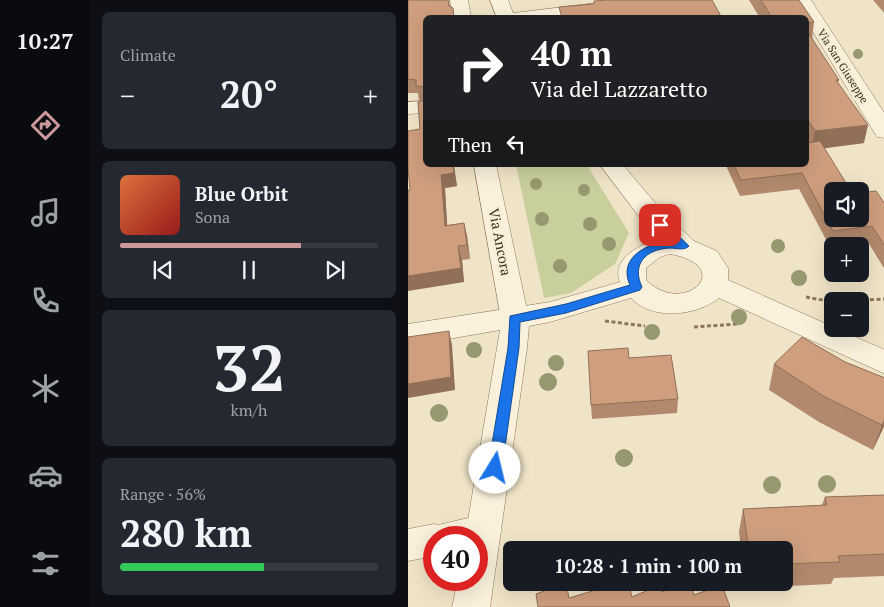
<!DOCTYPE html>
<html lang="en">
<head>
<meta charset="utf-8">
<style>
  :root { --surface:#171b24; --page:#242831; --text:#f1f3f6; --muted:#9ea1a6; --line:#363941; --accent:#cc999b }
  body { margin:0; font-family:"PT Serif",serif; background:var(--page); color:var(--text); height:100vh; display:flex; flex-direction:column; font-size:19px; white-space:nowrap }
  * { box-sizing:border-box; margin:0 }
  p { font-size:16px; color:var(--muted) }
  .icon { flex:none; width:28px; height:28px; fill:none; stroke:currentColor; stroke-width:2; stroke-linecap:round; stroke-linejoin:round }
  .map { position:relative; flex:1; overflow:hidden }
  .side { display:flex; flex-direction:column; gap:12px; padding:12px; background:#0d0f14; width:318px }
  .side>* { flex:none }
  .guide { position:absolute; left:15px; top:15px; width:386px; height:152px; border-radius:8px; box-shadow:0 5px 20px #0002; background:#202124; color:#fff; overflow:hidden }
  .controls { position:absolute; left:416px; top:182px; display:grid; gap:10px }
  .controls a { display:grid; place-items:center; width:45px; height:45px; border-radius:8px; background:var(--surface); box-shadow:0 5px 20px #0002; font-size:25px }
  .speed { position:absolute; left:15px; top:526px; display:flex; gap:10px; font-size:25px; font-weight:700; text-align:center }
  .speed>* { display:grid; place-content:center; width:65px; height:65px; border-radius:50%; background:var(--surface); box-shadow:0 5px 20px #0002; line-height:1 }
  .speed .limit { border:8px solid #d22; background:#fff; color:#111 }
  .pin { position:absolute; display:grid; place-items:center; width:42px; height:42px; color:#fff; margin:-21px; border-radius:10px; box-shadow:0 2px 8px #0006 }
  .me { position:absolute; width:55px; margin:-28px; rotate:9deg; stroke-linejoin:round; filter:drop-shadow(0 0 4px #0008) }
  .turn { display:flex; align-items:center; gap:18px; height:105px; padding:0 25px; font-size:22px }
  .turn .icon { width:65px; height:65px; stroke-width:2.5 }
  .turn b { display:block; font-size:35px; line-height:42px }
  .then { display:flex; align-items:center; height:48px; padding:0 25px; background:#0003; gap:10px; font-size:19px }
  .big { font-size:38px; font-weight:700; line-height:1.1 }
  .side .widget { flex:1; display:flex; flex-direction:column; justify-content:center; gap:8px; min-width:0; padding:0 18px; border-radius:8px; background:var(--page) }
  .side .dial { align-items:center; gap:0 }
  .dial b { font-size:65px; line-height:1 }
  .song { display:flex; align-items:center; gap:15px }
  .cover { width:60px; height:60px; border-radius:8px; background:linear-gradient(135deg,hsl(20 70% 55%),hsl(0 70% 35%)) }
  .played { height:5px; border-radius:2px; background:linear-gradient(90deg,var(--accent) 70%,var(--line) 70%) }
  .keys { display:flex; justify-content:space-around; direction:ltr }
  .heat { display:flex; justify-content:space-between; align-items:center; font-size:28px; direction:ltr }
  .charge { height:8px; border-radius:4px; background:linear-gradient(90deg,#34c759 56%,var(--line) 0) }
  .trip { position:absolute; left:95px; top:541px; width:290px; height:50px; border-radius:8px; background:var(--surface); box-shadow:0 5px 20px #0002; font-weight:700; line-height:50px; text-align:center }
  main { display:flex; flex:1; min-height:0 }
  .menu { display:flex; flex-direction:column; width:90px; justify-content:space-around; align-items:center; background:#090b0e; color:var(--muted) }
  .menu .icon { width:35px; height:35px }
  .menu .on { color:var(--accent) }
  .menu b { font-size:22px; color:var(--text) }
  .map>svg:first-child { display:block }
  .green { fill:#c9cf9b }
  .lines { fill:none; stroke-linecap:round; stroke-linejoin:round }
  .minor-casing { stroke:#8d765c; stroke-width:1 }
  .tertiary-casing { stroke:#8d765c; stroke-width:1 }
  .path { stroke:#8d765c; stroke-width:3; stroke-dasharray:4 2.5; stroke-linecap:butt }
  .minor { fill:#faf1dc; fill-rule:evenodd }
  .tertiary { fill:#faf1dc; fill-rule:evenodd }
  .tree { fill:#96986f }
  .wall { fill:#b2896c }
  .shaded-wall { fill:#916f58 }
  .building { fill:#cf9f7d; stroke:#916f58 }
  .route { fill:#1a73e8; stroke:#114b97 }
  .labels { text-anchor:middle; stroke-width:5; stroke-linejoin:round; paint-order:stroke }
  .far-street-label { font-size:11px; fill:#3d2e20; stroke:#f7eed8 }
  .street-label { font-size:14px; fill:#3d2e20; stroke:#f7eed8 }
</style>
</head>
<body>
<main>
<nav class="menu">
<b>10:27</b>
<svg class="icon on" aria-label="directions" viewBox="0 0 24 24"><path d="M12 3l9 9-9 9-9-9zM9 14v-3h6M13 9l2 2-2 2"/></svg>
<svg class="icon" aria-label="music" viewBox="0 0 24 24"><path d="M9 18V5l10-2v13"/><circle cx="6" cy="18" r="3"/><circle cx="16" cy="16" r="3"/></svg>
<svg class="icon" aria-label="phone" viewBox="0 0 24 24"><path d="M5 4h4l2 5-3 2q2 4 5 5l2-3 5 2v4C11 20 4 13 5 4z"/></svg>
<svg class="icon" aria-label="climate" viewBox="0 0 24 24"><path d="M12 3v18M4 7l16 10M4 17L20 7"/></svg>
<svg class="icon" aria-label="car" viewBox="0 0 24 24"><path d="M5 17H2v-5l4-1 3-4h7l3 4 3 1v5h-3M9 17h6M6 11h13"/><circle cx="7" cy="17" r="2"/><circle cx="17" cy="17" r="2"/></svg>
<svg class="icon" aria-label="filters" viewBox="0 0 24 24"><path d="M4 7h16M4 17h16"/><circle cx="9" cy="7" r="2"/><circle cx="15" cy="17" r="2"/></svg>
</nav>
<section class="side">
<div class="widget"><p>Climate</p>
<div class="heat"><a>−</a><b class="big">20°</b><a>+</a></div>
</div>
<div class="widget">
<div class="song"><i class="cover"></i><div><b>Blue Orbit</b><p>Sona</p></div></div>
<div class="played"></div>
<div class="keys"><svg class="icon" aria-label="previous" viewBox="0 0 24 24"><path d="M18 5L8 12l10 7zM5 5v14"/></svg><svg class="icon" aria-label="pause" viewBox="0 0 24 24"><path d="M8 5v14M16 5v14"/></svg><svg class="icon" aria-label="next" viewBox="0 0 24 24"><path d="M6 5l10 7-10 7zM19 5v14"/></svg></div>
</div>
<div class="widget dial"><b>32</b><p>km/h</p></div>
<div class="widget"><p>Range · 56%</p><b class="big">280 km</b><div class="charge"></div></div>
</section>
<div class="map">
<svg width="477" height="607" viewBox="0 0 477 607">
  <rect width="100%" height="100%" fill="#f0e4c8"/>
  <path class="green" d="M108,165H179L221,233L207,264L163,293L136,298Z"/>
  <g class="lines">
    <g class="minor-casing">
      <g id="minor">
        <path d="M42,0H60L63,18H45Z"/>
        <path d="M385,0H403L477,114V138L469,137L466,132L399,22V18H396Z"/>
        <path d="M189,3L195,4L198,8L195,12L155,18H97L100,14L106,13Z"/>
        <path d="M18,101V113L0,114V102Z"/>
        <path d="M66,165H88L121,319L117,326L107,329L97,326L93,319Z"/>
        <path d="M77,514L89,519L94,530L89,541L69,548V538H26V556L0,561V529L26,524L30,525Z"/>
      </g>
    </g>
    <g class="tertiary-casing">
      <g id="tertiary">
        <path d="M82,0H100L107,18H89Z"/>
        <path d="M192,165H215L254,211L286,241L309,251L320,268V280L425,327V329H429L477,350V374L311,298C289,316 244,321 223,298L142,322L121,326L119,348L82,607H44L50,580H69V538H57L92,330L0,346V324L142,302L212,282C202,258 235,243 253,238L236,223ZM262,254C330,266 276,318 238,280V268L252,257Z"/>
      </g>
    </g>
    <g class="path">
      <path d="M398,297L425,302"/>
      <path d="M436,301L477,299"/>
      <path d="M197,321L237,326"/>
      <path d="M286,327L330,324"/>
    </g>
    <use href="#minor" class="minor"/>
    <use href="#tertiary" class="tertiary"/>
  </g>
  <g class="tree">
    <circle cx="450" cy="54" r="5"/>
    <circle cx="128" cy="184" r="6"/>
    <circle cx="176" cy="190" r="6"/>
    <circle cx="134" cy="219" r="7"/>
    <circle cx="182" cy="224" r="7"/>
    <circle cx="201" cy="244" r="7"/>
    <circle cx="370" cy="246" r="7"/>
    <circle cx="152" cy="266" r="7"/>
    <circle cx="391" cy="278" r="8"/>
    <circle cx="331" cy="317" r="8"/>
    <circle cx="244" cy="332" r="8"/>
    <circle cx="66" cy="350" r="8"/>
    <circle cx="148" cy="363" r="8"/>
    <circle cx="140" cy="382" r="9"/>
    <circle cx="31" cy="413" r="9"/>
    <circle cx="216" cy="458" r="9"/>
    <circle cx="419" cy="484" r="9"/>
    <circle cx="364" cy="485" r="9"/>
  </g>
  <g class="wall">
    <path d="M0,0H40L41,6L45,8L46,18H18L49,186L37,188L39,225L56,223L59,236L62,259L54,260L56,282L2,190L17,100H11L10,93H0Z"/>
    <path d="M341,0H391L406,22L404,39L431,80L430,83L456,143L417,148L425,191L477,204V270L460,242L425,246V247H422L391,189L332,196L319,168V165H399V18H352Z"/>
    <path d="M465,0H477V14Z"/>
    <path d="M221,358L270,399L269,413L184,419L183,405Z"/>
    <path d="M437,362L477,378V424L465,450L411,422L361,390L366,364Z"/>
    <path d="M477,495V576L426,578L423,584L339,588L338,582H376V550H333L331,532L335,509L414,505L417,497Z"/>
  </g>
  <g class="shaded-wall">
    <path d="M460,125L456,143L403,150L407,131Z"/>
    <path d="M45,165H46L49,186L37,188L40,239L37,226L33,175Z"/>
    <path d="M56,223L59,236L62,259L59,245Z"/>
    <path d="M50,246L54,260L56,282L0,291V276Z"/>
    <path d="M41,331L44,345L47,390L0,398V384Z"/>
    <path d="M477,419V424L465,450L474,425Z"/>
  </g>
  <g class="building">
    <path d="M0,0H40L41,6L45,8L46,18H18V165H45L46,173L33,175L37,226L56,223L59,245L50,246L53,268L0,276V190H2L0,168V131L12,129L10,102L17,100L16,87L8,86V80L0,79Z"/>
    <path d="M200,0H304L314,18H154L151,7L186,4V1Z"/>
    <path d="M353,0H391L406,22L399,23V18H364Z"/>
    <path d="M399,31L431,80H428L460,125L407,131L399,119Z"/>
    <path d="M412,141L443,191H425V219H452V193L468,191L477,204V246L464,226L425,231L394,173L333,180L326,165H399V143Z"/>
    <path d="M41,331L43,377L0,384V337Z"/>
    <path d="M394,337L437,362L477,378V419L474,425L417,397L366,364Z"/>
    <path d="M220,348L221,358L263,355L270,399L183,405L180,351Z"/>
    <path d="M477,495V554L430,556L432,562L376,564V550H341L335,509L419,505L417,497Z"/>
    <path d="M214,582H220L224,597L252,585L254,592L279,582H283L286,595L314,585L322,607H130L128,594L158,583L161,598Z"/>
  </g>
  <path class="route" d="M252,221L256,222L281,246C276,251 269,248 262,248C238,249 223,264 234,287L232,290L158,313L112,322L111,348L94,468L92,473L87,474L82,473L80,468L100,348L102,316L158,304L222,285C209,257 241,242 264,241L247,225Z"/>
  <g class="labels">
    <g class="far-street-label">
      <text transform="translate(435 66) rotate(58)" y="4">Via San Giuseppe</text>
    </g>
    <g class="street-label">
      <text transform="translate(92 242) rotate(79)" y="5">Via Ancora</text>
    </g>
  </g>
</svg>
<div class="controls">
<a><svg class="icon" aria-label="sound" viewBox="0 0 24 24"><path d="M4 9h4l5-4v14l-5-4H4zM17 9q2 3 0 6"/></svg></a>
<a>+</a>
<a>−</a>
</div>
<div class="speed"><div class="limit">40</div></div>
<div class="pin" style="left:252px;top:225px;background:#d93025"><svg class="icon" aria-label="arrive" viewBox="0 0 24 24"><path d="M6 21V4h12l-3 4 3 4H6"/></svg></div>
<svg class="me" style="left:87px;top:468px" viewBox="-20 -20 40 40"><circle r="19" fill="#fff"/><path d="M0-13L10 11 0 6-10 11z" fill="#1a73e8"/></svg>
<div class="trip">10:28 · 1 min · 100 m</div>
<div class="guide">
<div class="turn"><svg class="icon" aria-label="right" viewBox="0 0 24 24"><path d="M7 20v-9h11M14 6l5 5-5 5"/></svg><div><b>40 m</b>Via del Lazzaretto</div></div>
<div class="then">Then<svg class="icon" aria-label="left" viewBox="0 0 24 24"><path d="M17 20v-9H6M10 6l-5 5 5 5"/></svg></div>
</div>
</div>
</main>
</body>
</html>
